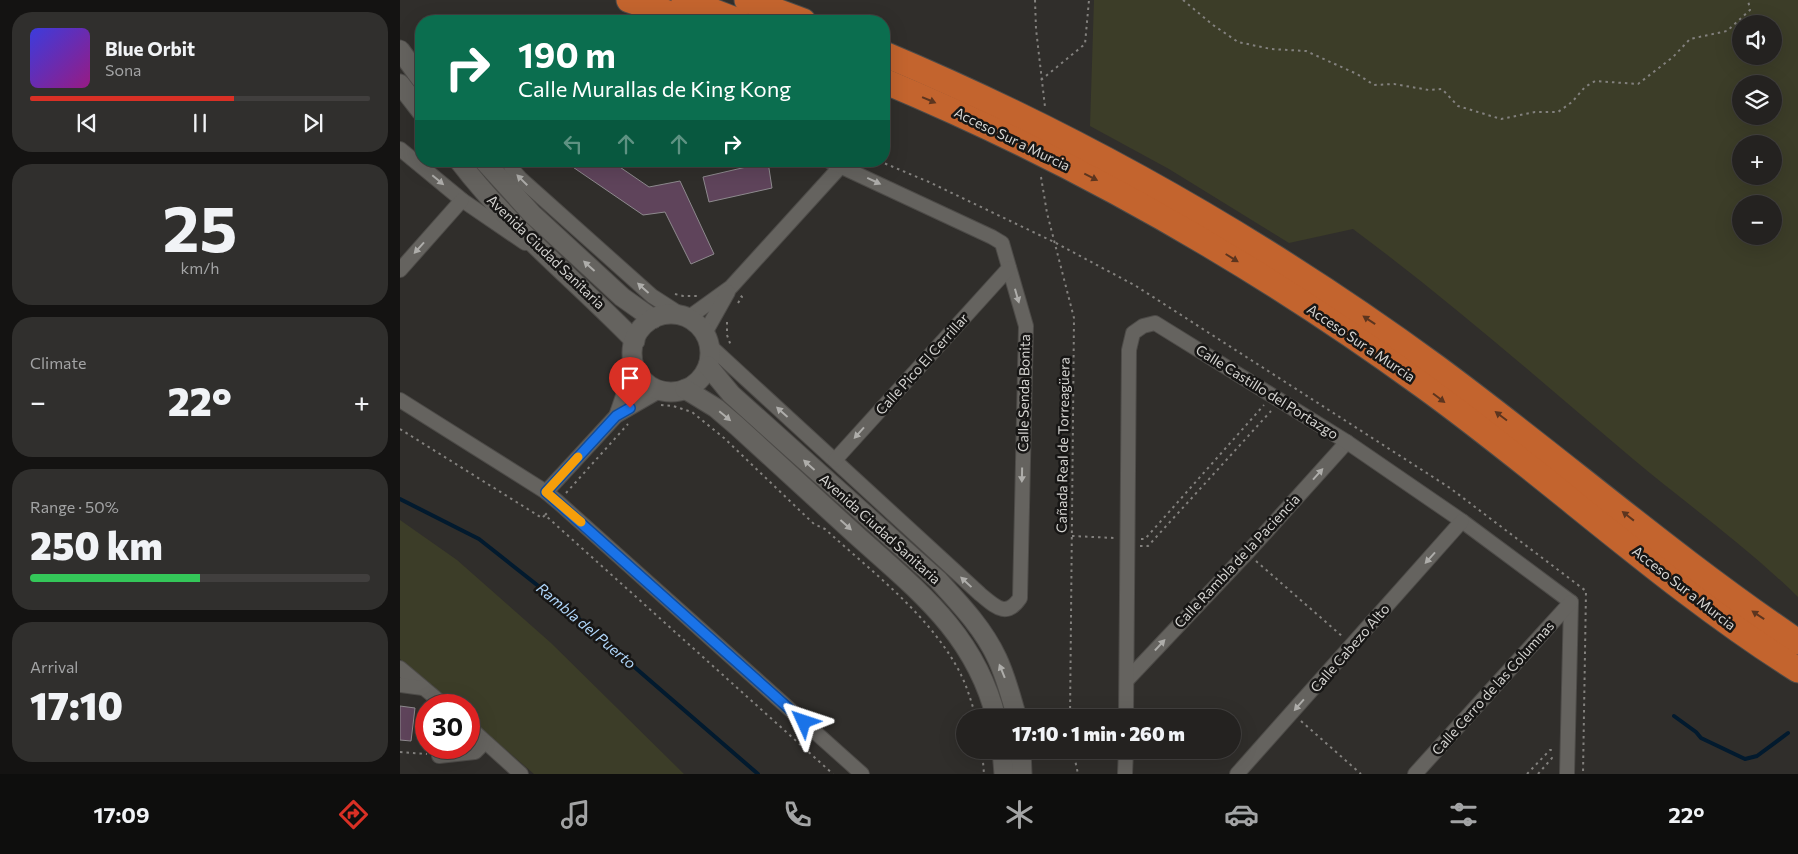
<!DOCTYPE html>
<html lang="en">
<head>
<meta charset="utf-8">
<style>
  :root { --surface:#242220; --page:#302f2d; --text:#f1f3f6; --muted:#a3a4a5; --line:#413f3e; --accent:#d93025 }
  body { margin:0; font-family:Commissioner,sans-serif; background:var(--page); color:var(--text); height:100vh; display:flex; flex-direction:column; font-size:19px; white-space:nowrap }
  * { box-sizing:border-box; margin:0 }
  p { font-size:16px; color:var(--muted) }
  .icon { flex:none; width:28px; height:28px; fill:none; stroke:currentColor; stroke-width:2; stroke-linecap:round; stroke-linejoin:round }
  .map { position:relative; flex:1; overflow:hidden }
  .details { display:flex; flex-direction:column; gap:12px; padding:12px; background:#141312; width:400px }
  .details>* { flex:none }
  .banner { position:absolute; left:15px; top:15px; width:475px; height:152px; border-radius:20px; box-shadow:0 5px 20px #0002,0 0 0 1px var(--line); background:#0b6e4f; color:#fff; overflow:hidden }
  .tools { position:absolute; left:1332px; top:15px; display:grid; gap:10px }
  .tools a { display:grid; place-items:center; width:50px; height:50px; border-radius:50%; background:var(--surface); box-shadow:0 5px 20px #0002,0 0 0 1px var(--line); font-size:25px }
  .speed { position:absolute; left:15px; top:694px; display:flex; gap:10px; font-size:25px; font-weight:700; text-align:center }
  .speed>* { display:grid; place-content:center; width:65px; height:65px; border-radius:50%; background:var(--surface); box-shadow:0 5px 20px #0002,0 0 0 1px var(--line); line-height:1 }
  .speed .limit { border:8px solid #d22; background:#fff; color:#111 }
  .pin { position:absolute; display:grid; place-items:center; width:42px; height:42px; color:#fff; margin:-51px -21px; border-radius:50% 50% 50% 0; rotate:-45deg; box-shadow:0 0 5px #0007 }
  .pin .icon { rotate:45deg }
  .me { position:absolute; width:55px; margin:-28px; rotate:312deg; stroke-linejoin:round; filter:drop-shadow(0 0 4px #0008) }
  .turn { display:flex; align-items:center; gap:18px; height:105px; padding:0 20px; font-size:22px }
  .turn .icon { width:65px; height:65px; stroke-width:2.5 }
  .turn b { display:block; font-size:35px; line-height:42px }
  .lanes { display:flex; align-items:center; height:48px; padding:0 20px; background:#0003; justify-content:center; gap:25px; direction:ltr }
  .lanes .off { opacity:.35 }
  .big { font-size:38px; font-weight:800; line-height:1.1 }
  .details .tile { flex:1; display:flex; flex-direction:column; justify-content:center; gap:8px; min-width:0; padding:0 18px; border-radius:20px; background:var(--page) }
  .details .dial { align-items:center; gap:0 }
  .dial b { font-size:65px; line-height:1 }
  .song { display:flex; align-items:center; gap:15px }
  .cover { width:60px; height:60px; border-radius:8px; background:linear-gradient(135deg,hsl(240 70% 55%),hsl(310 70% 35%)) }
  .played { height:5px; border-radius:2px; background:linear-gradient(90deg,var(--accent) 60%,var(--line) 60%) }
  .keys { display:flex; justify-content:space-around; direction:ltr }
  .heat { display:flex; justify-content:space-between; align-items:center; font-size:28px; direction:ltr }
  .charge { height:8px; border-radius:4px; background:linear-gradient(90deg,#34c759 50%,var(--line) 0) }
  .trip { position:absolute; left:556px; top:709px; width:285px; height:50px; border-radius:25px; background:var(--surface); box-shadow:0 5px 20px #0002,0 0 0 1px var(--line); font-weight:800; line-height:50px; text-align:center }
  .tab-bar { display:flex; height:80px; justify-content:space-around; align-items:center; background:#0e0e0d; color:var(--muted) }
  .tab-bar .icon { width:35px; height:35px }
  .tab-bar .on { color:var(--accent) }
  .tab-bar b { font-size:22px; color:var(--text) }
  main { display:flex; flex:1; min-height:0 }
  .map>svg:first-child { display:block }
  .green { fill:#3c3d28; fill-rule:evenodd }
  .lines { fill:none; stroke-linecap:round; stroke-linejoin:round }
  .stream { stroke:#021a2e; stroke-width:4 }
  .building { fill:#5f445b; stroke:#8e8a8e }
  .street-casing { stroke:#4d4b48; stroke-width:16 }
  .secondary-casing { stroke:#4d4b48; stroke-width:21 }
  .highway-casing { stroke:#4d4b48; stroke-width:27 }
  .path { stroke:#83817e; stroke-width:2; stroke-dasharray:2.5 4; stroke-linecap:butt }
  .street { stroke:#65635f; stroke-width:14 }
  .secondary { stroke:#65635f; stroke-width:19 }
  .highway { stroke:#c3642e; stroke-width:25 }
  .oneway { fill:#5c351f }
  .oneway2 { fill:#aeadaa }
  .route-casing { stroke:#114b97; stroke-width:12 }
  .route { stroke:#1a73e8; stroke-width:9 }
  .slow { stroke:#f59e0b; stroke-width:9 }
  .labels { text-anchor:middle; stroke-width:5; stroke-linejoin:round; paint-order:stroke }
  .street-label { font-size:14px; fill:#d6d5d2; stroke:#171615 }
  .water-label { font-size:15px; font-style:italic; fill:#b0d6fa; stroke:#171615 }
</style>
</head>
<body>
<main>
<section class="details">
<div class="tile">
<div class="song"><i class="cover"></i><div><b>Blue Orbit</b><p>Sona</p></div></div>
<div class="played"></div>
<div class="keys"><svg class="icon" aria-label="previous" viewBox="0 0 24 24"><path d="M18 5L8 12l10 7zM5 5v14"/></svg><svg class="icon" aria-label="pause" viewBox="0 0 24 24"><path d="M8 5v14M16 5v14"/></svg><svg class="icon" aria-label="next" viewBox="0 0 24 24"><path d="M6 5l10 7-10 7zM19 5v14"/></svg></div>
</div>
<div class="tile dial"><b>25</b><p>km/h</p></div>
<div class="tile"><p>Climate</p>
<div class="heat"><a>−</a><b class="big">22°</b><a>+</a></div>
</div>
<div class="tile"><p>Range · 50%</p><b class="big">250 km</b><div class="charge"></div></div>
<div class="tile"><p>Arrival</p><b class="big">17:10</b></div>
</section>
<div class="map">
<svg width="1398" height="774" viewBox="0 0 1398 774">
  <rect width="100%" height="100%" fill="#302e2b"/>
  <g class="green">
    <path d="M694,0H1398V597C1347,547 1288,505 1233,459C1141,381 1050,301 953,229L889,243L769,169L690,126ZM1341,24H1374V56H1341ZM1341,84H1374V116H1341ZM1341,144H1374V176H1341ZM1341,204H1374V236H1341Z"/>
    <path d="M0,520L57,560L151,643L284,774H134L69,718V705H54L0,659Z"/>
  </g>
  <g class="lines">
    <g class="stream">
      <path d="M0,499L79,539L165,607L358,774"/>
      <path d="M1274,716L1296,732L1301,738L1345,759L1357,756L1388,733"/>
    </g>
  </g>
  <g class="building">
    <path d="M164,161H211L249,187L280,181L314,254L291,264L265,212L243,215Z"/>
    <path d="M368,162L372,188L309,202L303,177Z"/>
    <path d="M0,706L15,708L11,741L0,740Z"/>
  </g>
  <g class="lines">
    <g class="street-casing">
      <g id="street">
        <path d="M0,149L62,200L125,243"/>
        <path d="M109,161L112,169L121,179L252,296L283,316"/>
        <path d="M0,270L62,200"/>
        <path d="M288,318L331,287L441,166"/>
        <path d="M305,333L328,292"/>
        <path d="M309,345L580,594C595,606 606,619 620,598L626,326L602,243L592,237L429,161"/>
        <path d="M0,400L146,492L158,502L462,774"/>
        <path d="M216,416L234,364"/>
        <path d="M435,460L609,268"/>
        <path d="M146,492L216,416L261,390"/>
        <path d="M0,668L44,705"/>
        <path d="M727,680L847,553L947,442"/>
        <path d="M0,685L23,688"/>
        <path d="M726,718L729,350L733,333L743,326L755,323L947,442L1062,521L1171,602L1167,774"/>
        <path d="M69,727L121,774"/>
        <path d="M39,756L75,752L85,742"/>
        <path d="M725,774L726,750"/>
        <path d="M837,774L1062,521"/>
        <path d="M1015,774L1171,602"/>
      </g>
    </g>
    <g class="secondary-casing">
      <g id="secondary">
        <path d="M0,50L21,79"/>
        <path d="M0,84L21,111"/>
        <path d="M59,161C110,228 177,281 235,341"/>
        <path d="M84,161L132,214L222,297L253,319"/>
        <circle cx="271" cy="353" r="39"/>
        <path d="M308,366L331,394L538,580C560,604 583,628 597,658C606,677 611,697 617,718"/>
        <path d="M285,389L316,408L337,426C376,462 416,498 455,534C516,589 575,633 596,718"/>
        <path d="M602,750L604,774"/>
        <path d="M621,750L622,774"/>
      </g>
    </g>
    <g class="highway-casing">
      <g id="highway">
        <path d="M229,0L292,21"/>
        <path d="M284,0L338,21"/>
        <path d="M347,0L403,21"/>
        <path d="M484,54C679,136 865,242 1036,367C1158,457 1272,557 1398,642"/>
        <path d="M484,81C675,161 854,263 1022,385C1150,477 1265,586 1398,670"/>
      </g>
    </g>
    <g class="path">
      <path d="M635,0L636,29L645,107"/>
      <path d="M783,0L813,25L838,42L871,49L906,51L957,74L974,85L994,84L1029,90L1042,89L1058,106L1101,119L1135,112H1158L1172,102L1185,87L1195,81L1238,84L1273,57L1290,39L1327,31L1350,10L1348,0"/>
      <path d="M641,80L685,44L689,0"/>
      <path d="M479,161L529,182L654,242L736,286L1050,488L1186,591L1183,774"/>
      <path d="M641,177L647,213L674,318L670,718"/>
      <path d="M275,294L283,296H297"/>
      <path d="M338,303L342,297L340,295"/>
      <path d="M327,322V335L331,346"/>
      <path d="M261,405L273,406L292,412L324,438L414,524L425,529C471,571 526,612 557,667C566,683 571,700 576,718"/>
      <path d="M0,429L142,518L145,515L433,774"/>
      <path d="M166,493L228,424"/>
      <path d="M145,515L149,511"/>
      <path d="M672,536L714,538"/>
      <path d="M741,539H745L864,405"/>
      <path d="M740,546H748L871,411"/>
      <path d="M856,561L943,637"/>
      <path d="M901,721L961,774"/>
      <path d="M582,750L584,774"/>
      <path d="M673,750L678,774"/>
      <path d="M0,752L27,754"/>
      <path d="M1127,774L1150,750H1154"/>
      <path d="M1138,774L1152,758H1155"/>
    </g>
    <use href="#street" class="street"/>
    <use href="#secondary" class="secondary"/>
    <use href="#highway" class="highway"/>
  </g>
  <defs><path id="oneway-solid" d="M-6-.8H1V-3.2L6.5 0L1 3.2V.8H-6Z" transform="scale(1.25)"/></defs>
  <g class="oneway">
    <use href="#oneway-solid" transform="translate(529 100) rotate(23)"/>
    <use href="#oneway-solid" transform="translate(691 177) rotate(27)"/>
    <use href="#oneway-solid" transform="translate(832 258) rotate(32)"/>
    <use href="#oneway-solid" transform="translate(969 320) rotate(-146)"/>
    <use href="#oneway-solid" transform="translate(1039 398) rotate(37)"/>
    <use href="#oneway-solid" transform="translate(1101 416) rotate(-143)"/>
    <use href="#oneway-solid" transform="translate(1228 516) rotate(-142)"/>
    <use href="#oneway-solid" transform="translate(1358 615) rotate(-146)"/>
  </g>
  <g class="oneway2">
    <use href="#oneway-solid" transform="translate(38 180) rotate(40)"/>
    <use href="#oneway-solid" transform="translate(122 180) rotate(-135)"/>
    <use href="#oneway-solid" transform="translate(474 181) rotate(25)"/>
    <use href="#oneway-solid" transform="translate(19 248) rotate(132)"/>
    <use href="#oneway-solid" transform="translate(189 266) rotate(-138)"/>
    <use href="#oneway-solid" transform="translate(243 288) rotate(-138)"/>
    <use href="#oneway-solid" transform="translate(617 296) rotate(74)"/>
    <use href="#oneway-solid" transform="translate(382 412) rotate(-138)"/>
    <use href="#oneway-solid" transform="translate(325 416) rotate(40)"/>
    <use href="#oneway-solid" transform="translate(459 433) rotate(132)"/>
    <use href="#oneway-solid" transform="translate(409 465) rotate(-138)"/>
    <use href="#oneway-solid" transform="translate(918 474) rotate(-48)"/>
    <use href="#oneway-solid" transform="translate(622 475) rotate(91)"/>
    <use href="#oneway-solid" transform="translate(446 525) rotate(42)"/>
    <use href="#oneway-solid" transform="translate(1030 558) rotate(132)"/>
    <use href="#oneway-solid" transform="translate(566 582) rotate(-137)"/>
    <use href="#oneway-solid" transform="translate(760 645) rotate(-47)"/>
    <use href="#oneway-solid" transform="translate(602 671) rotate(-112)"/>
    <use href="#oneway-solid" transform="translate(899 705) rotate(131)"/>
  </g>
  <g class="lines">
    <g class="route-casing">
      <path id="route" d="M230,408L216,416L146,492L404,722"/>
    </g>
    <use href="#route" class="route"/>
    <path class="slow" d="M178,457L146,492L181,522"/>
  </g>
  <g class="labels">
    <g class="street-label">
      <text transform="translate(612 139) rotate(26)" y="5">Acceso Sur a Murcia</text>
      <text transform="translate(146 252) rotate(44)" y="5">Avenida Ciudad Sanitaria</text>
      <text transform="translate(961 343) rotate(34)" y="5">Acceso Sur a Murcia</text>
      <text transform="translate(522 364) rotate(-48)" y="5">Calle Pico El Cerrillar</text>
      <text transform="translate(867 392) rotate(32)" y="5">Calle Castillo del Portazgo</text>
      <text transform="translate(624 393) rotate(-89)" y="5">Calle Senda Bonita</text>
      <text transform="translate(663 445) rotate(-89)" y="5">Cañada Real de Torreagüera</text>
      <text transform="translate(480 529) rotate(42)" y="5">Avenida Ciudad Sanitaria</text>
      <text transform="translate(837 561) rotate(-47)" y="5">Calle Rambla de la Paciencia</text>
      <text transform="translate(1284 588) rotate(38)" y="5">Acceso Sur a Murcia</text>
      <text transform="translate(950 648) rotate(-49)" y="5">Calle Cabezo Alto</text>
      <text transform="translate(1093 688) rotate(-48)" y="5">Calle Cerro de las Columnas</text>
    </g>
    <g class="water-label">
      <text transform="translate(186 626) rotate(40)" y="5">Rambla del Puerto</text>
    </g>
  </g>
</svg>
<div class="tools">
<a><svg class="icon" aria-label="sound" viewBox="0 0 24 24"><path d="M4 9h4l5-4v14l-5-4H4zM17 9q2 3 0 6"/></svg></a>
<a><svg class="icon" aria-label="layers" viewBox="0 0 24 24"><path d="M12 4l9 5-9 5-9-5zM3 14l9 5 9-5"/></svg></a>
<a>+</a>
<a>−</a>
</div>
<div class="speed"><div class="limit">30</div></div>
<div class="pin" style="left:230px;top:408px;background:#d93025"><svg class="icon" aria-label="arrive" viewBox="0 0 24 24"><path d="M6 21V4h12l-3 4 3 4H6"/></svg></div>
<svg class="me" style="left:404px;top:722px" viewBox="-20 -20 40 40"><path d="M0-17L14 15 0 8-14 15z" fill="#1a73e8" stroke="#fff" stroke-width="4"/></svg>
<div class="trip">17:10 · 1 min · 260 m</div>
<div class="banner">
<div class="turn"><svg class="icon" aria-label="right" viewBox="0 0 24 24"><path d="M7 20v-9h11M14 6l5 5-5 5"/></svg><div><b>190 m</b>Calle Murallas de King Kong</div></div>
<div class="lanes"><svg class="icon off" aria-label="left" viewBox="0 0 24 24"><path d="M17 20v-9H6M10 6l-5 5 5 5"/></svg><svg class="icon off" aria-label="ahead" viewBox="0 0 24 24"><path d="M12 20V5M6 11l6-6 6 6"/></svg><svg class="icon off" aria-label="ahead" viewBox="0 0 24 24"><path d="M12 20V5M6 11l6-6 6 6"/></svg><svg class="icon" aria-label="right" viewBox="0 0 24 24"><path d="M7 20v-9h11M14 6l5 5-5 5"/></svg></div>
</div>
</div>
</main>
<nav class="tab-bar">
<b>17:09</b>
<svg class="icon on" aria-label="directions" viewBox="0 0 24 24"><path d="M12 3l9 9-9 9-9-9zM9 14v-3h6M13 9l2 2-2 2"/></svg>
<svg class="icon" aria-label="music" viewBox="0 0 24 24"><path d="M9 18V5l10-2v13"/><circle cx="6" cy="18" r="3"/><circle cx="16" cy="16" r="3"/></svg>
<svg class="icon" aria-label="phone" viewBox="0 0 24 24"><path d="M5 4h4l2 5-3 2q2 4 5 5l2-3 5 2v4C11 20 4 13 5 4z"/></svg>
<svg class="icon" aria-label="climate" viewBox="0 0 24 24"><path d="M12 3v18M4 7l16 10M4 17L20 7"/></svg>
<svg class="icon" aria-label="car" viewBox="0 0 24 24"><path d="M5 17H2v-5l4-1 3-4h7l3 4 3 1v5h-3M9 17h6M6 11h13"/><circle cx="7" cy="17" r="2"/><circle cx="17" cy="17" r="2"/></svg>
<svg class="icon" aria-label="filters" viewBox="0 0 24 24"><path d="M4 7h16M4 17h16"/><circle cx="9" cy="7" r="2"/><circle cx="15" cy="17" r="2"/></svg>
<b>22°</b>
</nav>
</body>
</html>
